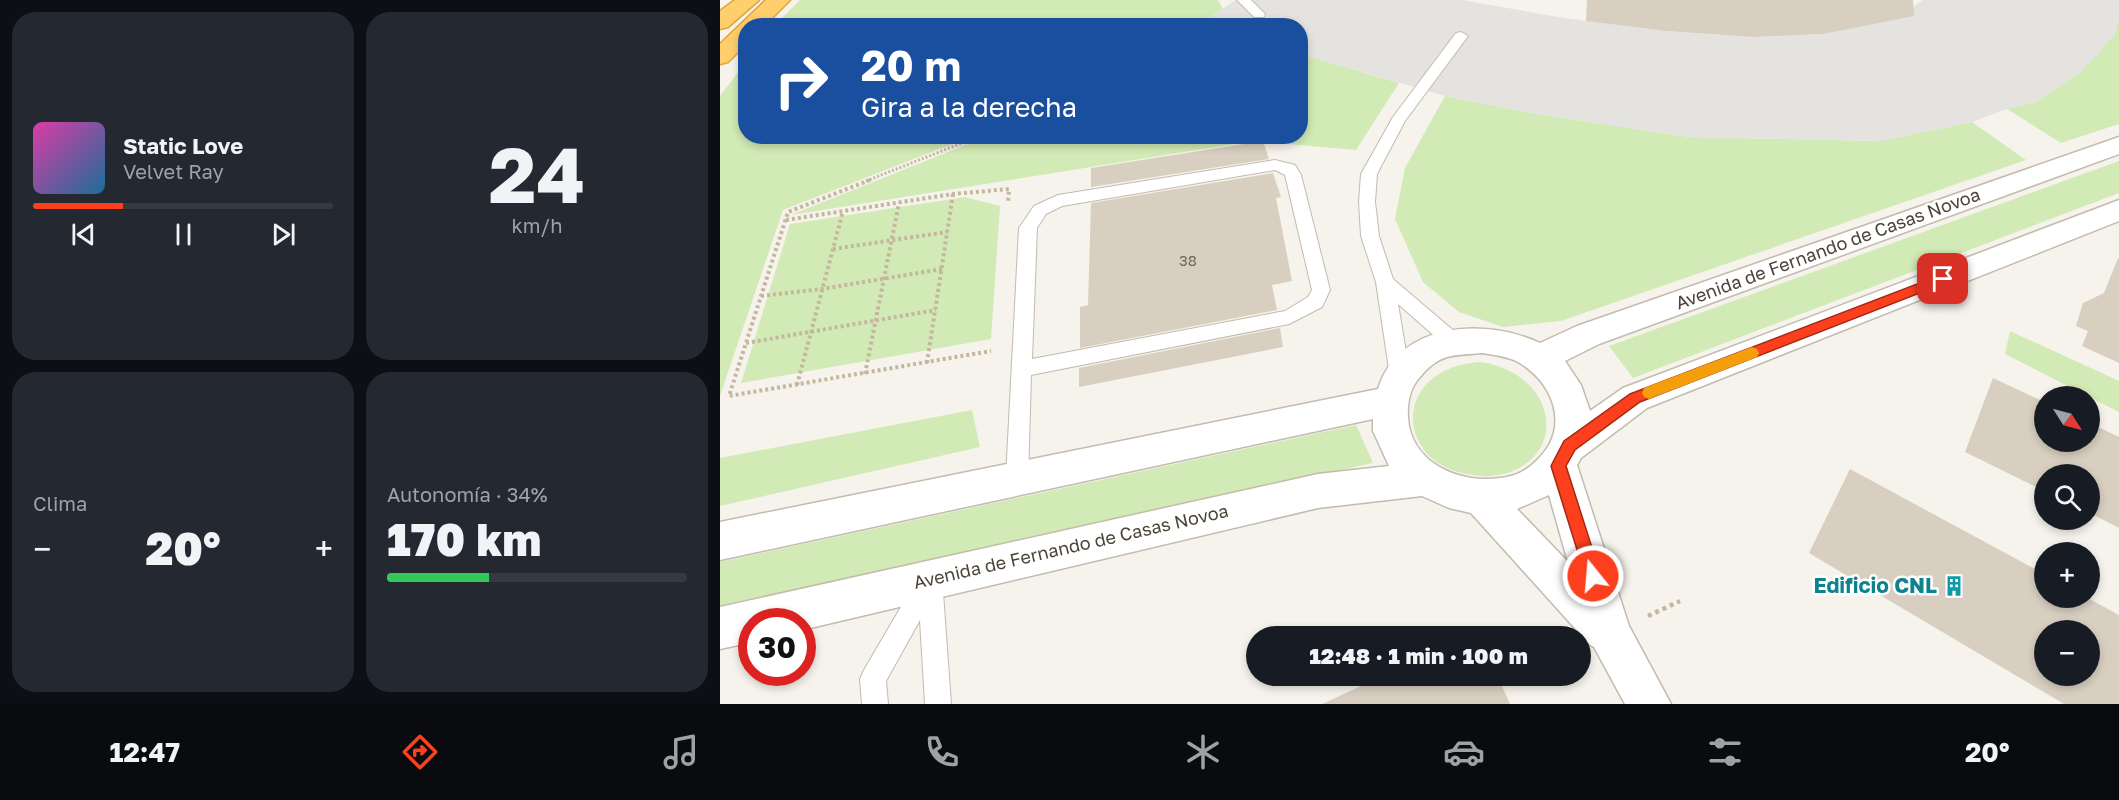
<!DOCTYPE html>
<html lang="es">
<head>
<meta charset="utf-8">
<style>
  :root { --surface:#171b24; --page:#242831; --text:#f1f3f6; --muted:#9ea1a6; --line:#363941; --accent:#fc3f1d }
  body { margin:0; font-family:"Golos Text",sans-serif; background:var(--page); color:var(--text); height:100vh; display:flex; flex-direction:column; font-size:22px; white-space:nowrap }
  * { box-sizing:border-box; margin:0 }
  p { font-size:20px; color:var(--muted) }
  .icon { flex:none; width:33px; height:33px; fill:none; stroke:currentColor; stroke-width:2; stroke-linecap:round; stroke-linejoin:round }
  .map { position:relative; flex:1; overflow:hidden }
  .panel { display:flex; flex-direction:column; gap:12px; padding:12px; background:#0d0f14; width:720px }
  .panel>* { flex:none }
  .guide { position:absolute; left:18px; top:18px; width:570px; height:126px; border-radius:24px; box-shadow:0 3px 9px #0003; background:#1a4fa0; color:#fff; overflow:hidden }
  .needle { width:39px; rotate:126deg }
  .fabs { position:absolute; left:1314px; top:386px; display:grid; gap:12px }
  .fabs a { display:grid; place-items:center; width:66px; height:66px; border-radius:50%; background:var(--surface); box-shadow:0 3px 9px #0003; font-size:30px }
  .speed { position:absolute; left:18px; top:608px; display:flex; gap:12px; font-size:30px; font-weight:700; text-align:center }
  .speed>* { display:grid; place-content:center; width:78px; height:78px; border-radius:50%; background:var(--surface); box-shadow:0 3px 9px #0003; line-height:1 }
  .speed .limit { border:9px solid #d22; background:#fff; color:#111 }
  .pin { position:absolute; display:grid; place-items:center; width:51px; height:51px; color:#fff; margin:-26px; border-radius:12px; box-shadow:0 3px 9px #0006 }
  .me { position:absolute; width:66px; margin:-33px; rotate:343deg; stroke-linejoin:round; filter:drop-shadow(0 0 4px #0008) }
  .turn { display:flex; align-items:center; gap:21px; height:126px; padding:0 24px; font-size:27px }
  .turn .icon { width:78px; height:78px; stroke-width:2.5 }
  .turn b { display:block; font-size:42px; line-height:51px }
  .big { font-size:45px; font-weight:800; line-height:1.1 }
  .panel .card { flex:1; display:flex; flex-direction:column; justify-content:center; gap:9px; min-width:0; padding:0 21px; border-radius:24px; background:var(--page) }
  .panel .dial { align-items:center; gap:0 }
  .dial b { font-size:78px; line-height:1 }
  .song { display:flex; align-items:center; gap:18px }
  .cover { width:72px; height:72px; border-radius:9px; background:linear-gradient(135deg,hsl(320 70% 55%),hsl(200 70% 35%)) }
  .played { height:6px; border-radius:3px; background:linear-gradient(90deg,var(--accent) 30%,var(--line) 30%) }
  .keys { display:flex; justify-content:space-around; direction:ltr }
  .heat { display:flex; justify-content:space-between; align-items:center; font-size:33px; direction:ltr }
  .charge { height:9px; border-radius:4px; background:linear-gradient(90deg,#34c759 34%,var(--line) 0) }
  .panel .tiles { flex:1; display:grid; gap:12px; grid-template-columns:repeat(2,1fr) }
  .trip { position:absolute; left:526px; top:626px; width:345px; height:60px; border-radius:30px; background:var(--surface); box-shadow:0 3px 9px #0003; font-weight:800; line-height:60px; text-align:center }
  .tabs { display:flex; height:96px; justify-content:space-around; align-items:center; background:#090b0e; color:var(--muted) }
  .tabs .icon { width:42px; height:42px }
  .tabs .on { color:var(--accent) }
  .tabs b { font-size:27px; color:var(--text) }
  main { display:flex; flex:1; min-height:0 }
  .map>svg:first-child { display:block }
  .green { fill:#d2eab5 }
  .parking { fill:#e5e3e0 }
  .building { fill:#d8cfc1; fill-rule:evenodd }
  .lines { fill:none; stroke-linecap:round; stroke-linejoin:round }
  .lane-casing { stroke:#c2bbae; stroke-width:2 }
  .street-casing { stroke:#c2bbae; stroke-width:3 }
  .highway-casing { stroke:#e0a43c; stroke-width:3 }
  .path-far2 { stroke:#c4b79f; stroke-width:3; stroke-dasharray:2 2; stroke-linecap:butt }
  .path-far1 { stroke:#c4b79f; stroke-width:4; stroke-dasharray:3 3; stroke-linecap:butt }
  .path { stroke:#c4b79f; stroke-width:4.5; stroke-dasharray:4 4; stroke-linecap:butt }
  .lane { fill:#fff; fill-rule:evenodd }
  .street { fill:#fff; fill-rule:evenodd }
  .highway { fill:#ffcf6e; fill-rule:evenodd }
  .route { fill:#fc3f1d; stroke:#a42913; stroke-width:1.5 }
  .slow { fill:#f59e0b }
  .labels { text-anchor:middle; stroke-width:5; stroke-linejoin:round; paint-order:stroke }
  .number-label { font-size:15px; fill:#6e675b }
  .street-label { font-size:18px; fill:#4b4439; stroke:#fff }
  .near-culture-label { font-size:21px; font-weight:bold; fill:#0d838f; stroke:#fff; text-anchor:end }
</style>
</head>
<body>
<main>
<section class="panel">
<div class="tiles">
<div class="card">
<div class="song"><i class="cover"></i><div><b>Static Love</b><p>Velvet Ray</p></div></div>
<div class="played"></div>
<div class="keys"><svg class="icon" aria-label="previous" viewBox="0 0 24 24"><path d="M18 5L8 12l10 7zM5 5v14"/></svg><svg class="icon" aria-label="pause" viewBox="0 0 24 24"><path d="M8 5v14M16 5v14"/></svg><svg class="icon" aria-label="next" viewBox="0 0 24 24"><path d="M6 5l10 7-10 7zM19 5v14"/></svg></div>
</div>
<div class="card dial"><b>24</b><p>km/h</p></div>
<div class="card"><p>Clima</p>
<div class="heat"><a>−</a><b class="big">20°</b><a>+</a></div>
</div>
<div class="card"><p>Autonomía · 34%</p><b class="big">170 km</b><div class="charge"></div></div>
</div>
</section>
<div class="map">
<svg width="1399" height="704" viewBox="0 0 1399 704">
  <rect width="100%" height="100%" fill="#f6f3ec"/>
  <g class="green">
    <path d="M80,0H498L503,9L480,24L482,26H54Z"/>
    <path d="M1399,19V124L1341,143L1287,109L1316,102L1393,37Z"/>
    <path d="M581,54L679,83L636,150L533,141L71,215L265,137L580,136Z"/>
    <path d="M25,63L26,136L250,137L63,210L0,396V96Z"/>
    <path d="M725,96L818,114L969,137L1159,141L1252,122L1306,160L841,321L783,327L739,312L703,282L675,219L685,168Z"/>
    <path d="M1399,161V193L913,378L889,346Z"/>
    <path d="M245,197L280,206L271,339L21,383L70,224Z"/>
    <path d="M1290,331L1399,381V412L1285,354Z"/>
    <path d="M761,362C841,374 851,466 772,476C767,477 760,476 754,475C673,467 670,367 761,362Z"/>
    <path d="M252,410L260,447L0,506V458Z"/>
    <path d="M636,425L653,463L0,606V562Z"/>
  </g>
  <path class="parking" d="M515,0H742L844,18L945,31L1034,37L1103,34L1190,9L1203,0H1399V19L1393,37L1361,72L1316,102L1287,109L1252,122L1159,141L969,137L818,114L725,96L581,54L580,26L480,25Z"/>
  <g class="building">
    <path d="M867,0H1193L1194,16L1103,34L1034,37L945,31L866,21Z"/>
    <path d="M543,141L549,159L371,187V168Z"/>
    <path d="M553,173L561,197L556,198L572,281L552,285L557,310L360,348V307L368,305L371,203Z"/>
    <path d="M1398,258L1399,259V363L1362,346L1368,331L1356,326L1363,303L1384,293Z"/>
    <path d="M560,328L563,347L359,387V368Z"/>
    <path d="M1273,378L1324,402V441H1370V423L1399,437V528L1370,513V474H1324V491L1245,452Z"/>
    <path d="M1130,469L1324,574V597H1366L1399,615V704H1344L1089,553ZM1324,630H1370V675H1324Z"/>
    <path d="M665,675H777L790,704H602Z"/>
  </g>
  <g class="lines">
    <g class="lane-casing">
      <g id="lane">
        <path d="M517,0H531L545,14L544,17H534Z"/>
        <path d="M741,32L748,36L685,121L657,174L655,202L659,236L673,279L741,337L744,342L741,347L734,350L727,347L678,304L690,376L687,382L680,384L673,382L670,376L656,282L641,236L639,202L641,174L673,117L736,33Z"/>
        <path d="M555,160L575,165L581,175L610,290L602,307L569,324L311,375L308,478L305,485L297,488L289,485L286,478L299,228L314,206L338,195ZM555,170L565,175L592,290L588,297L565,311L312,359L317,228L326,214L342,206Z"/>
        <path d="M210,567L218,571L222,579L231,704H205L200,620L166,681L168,704H142L140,679L144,670L202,571Z"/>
      </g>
    </g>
    <g class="street-casing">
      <path id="street" d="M1399,137V154L879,344L845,361L861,385L870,411L903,388L1399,200V221L927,408L861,458L857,465L909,626L951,704H905L874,647L870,645L751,513L729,508L702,496L598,508L82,630V621H32V642L0,649V607L598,474L669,466L653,431V419L0,560V522L658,389C679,321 766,318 820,343L857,326ZM763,353C773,355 784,356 794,360C831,378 852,425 819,458C808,470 797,476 780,478C739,484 691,463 688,418C687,403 690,387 701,376C707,368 717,360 727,357C738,354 751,354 763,353ZM829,495L848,562L797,509Z"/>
    </g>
    <g class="highway-casing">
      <g id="highway">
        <path d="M15,0H39L8,27L0,29V11Z"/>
        <path d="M46,0H70L44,26H26V44L8,62L0,64V44Z"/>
      </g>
    </g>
    <path class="path-far2" d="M146,181L260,136"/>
    <g class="path-far1">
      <path d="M150,180L68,212L9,396L271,351"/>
      <path d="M66,220L233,194L289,189L288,203"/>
      <path d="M113,249L227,232"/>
      <path d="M41,296L102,289L222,269"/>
      <path d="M26,343L216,310"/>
      <path d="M207,363L233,194"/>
      <path d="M145,374L179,203"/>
      <path d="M77,385L123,211"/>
    </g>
    <path class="path" d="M928,616L960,601"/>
    <use href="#lane" class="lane"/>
    <use href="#street" class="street"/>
    <use href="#highway" class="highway"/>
  </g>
  <path class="route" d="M1223,274L1229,279L1228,282L920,402L855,450L846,466L881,576L879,582L873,584L867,582L831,466L844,441L910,394Z"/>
  <path class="slow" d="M1032,347L1037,349L1039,353L1037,357L929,399L924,397L922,393L924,388Z"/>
  <defs>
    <g id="building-bare" transform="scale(1.62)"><path d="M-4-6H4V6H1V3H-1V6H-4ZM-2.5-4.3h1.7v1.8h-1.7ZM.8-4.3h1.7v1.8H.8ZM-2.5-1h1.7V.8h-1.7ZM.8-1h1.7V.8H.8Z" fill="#0f9aa8" stroke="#fff" stroke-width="2.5" paint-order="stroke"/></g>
  </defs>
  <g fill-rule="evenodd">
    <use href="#building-bare" x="1234" y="586"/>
  </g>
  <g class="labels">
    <g class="number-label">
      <text x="468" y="266">38</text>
    </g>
    <g class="street-label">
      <text transform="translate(1108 249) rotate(-20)" y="6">Avenida de Fernando de Casas Novoa</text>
      <text transform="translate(351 547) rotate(-13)" y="6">Avenida de Fernando de Casas Novoa</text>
    </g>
    <g class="near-culture-label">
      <text x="1217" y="593">Edificio CNL</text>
    </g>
  </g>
</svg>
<div class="fabs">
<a><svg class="needle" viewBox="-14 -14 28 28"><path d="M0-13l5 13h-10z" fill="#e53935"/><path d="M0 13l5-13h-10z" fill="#9ea1a6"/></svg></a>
<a><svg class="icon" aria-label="search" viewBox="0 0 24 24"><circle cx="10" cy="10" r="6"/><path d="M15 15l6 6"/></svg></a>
<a>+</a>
<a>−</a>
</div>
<div class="speed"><div class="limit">30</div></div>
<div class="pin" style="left:1223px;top:279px;background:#d93025"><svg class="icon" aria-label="arrive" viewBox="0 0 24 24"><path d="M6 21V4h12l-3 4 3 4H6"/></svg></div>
<svg class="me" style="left:873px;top:576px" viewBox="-20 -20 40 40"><circle r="17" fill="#fc3f1d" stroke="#fff" stroke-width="3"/><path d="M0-11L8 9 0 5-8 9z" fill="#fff"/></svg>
<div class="trip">12:48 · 1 min · 100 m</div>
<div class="guide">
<div class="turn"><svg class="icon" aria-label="right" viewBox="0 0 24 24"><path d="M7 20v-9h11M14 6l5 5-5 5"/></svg><div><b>20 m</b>Gira a la derecha</div></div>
</div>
</div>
</main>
<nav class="tabs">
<b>12:47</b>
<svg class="icon on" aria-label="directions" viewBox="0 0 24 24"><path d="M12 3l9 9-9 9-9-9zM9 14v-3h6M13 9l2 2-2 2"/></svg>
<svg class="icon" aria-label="music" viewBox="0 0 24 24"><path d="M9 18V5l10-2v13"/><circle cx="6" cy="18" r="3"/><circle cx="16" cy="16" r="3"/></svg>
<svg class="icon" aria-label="phone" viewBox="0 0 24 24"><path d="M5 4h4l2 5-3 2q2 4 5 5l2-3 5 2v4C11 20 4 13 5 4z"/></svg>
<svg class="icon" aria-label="climate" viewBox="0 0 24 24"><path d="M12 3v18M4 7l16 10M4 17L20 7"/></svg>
<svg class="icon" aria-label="car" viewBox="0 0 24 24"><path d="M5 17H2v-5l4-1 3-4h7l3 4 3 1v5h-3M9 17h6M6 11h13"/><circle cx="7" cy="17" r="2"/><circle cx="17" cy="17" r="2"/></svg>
<svg class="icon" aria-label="filters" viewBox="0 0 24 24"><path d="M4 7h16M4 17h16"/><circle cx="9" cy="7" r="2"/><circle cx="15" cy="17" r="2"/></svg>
<b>20°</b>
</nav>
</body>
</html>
